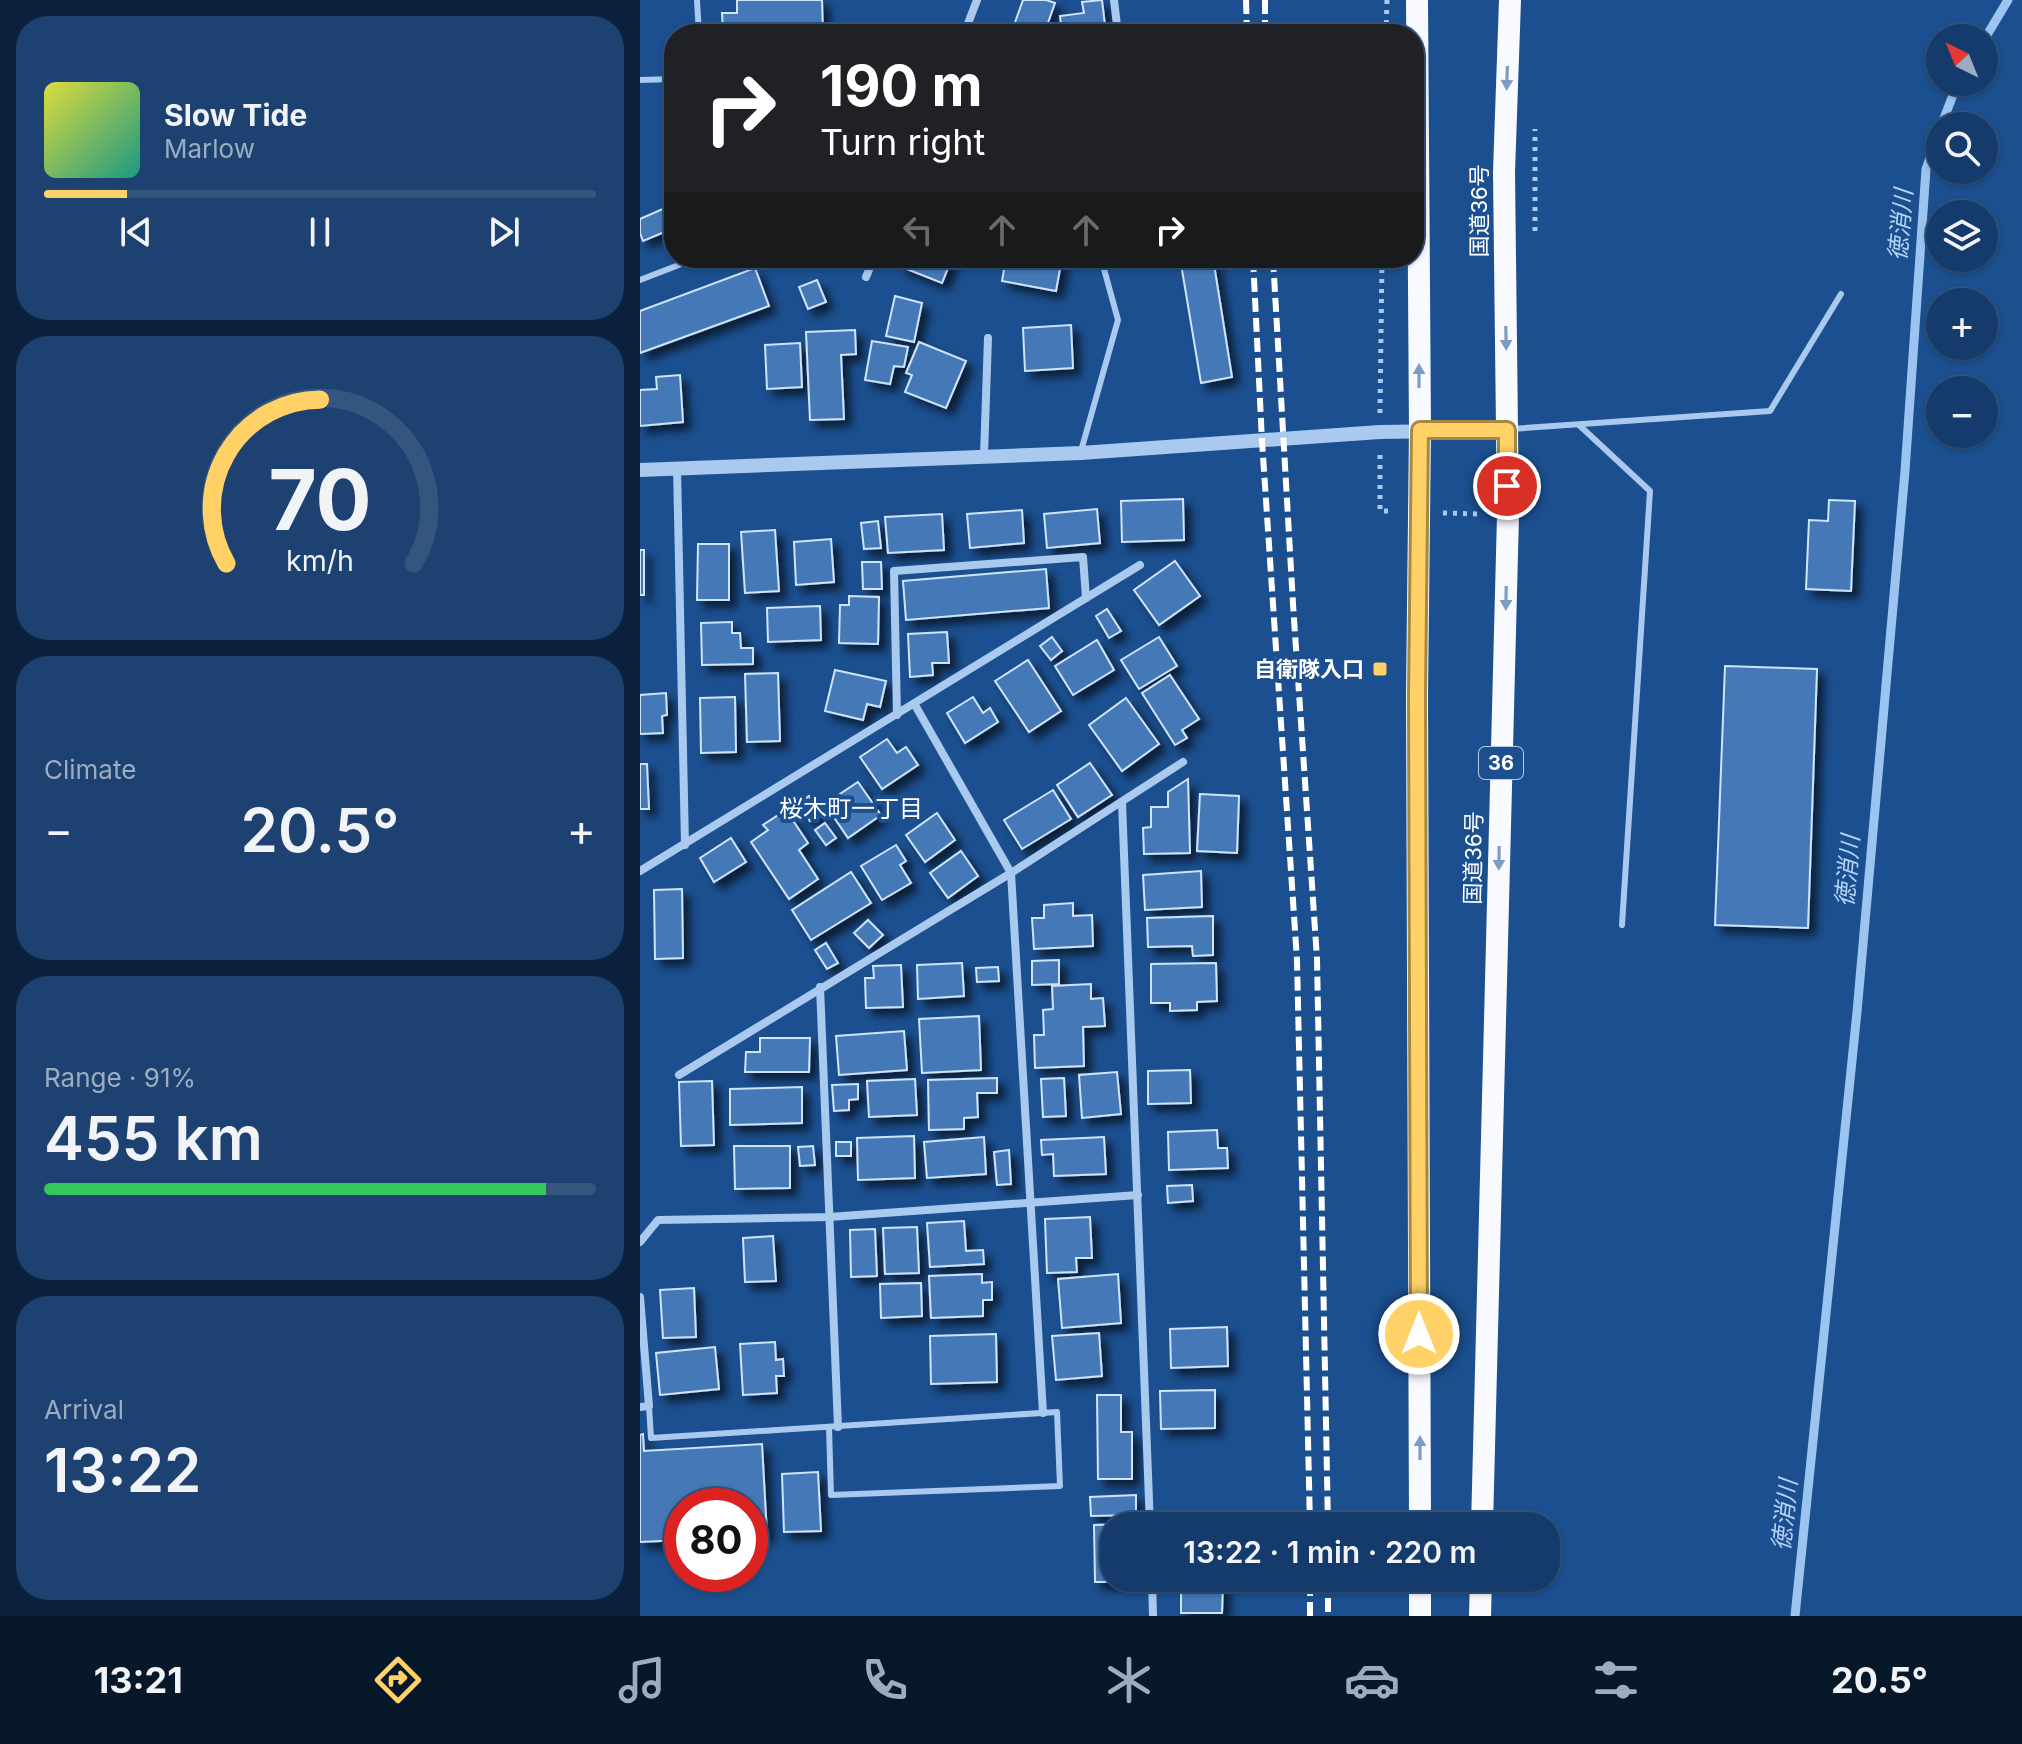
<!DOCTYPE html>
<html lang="en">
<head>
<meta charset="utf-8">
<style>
  :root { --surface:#143b6b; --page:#1d4271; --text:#f1f3f6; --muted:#9dadc1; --line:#33557e; --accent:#ffd166 }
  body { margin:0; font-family:Inter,"Noto Sans JP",sans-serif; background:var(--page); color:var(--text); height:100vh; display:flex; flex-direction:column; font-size:30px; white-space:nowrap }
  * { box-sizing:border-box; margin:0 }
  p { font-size:26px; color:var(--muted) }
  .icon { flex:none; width:44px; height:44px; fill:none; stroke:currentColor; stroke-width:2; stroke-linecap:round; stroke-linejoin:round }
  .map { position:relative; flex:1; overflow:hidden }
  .side { display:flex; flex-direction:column; gap:16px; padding:16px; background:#0b203b; width:640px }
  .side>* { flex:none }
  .banner { position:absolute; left:24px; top:24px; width:760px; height:244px; border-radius:32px; box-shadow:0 2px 6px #0004,0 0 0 2px var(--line); background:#202124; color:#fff; overflow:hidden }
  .needle { width:52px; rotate:317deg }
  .tools { position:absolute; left:1286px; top:24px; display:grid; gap:16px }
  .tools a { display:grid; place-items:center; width:72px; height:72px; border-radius:50%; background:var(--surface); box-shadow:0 2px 6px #0004,0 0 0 2px var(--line); font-size:40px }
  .speed { position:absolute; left:24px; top:1488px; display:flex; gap:16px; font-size:40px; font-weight:700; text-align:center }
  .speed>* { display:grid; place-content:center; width:104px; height:104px; border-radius:50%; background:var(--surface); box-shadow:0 2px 6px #0004,0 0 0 2px var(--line); line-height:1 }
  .speed .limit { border:12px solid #d22; background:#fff; color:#111 }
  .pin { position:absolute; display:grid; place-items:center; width:68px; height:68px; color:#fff; margin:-34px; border:4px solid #fff; border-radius:50%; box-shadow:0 2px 8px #0007 }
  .me { position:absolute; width:88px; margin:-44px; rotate:0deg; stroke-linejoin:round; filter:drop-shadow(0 0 6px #0008) }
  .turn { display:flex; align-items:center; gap:28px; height:168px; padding:0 24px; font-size:36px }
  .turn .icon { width:104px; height:104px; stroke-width:2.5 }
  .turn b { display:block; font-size:56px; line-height:68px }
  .lanes { display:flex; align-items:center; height:76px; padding:0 24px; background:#0003; justify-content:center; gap:40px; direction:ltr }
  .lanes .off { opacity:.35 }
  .big { font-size:60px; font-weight:600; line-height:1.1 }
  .side .widget { flex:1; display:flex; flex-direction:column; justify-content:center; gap:12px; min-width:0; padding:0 28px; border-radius:32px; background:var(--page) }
  .side .dial { align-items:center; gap:0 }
  .dial svg { height:208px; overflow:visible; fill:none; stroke:var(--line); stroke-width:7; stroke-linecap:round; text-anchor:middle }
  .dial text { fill:var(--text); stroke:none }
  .song { display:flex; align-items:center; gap:24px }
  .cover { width:96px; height:96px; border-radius:12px; background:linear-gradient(135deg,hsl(60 70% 55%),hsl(170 70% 35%)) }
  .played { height:8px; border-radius:4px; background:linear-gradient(90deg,var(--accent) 15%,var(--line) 15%) }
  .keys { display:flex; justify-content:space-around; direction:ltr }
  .heat { display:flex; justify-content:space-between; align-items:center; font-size:44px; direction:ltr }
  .charge { height:12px; border-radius:6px; background:linear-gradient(90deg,#34c759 91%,var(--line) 0) }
  .trip { position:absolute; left:460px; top:1512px; width:460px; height:80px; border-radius:32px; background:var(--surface); box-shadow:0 2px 6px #0004,0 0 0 2px var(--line); font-weight:600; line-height:80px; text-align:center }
  .dock { display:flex; height:128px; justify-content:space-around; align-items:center; background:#08182b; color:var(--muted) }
  .dock .icon { width:56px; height:56px }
  .dock .on { color:var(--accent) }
  .dock b { font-size:36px; color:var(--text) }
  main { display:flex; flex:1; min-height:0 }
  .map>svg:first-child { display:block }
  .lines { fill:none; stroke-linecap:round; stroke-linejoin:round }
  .stream { stroke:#9cc4f0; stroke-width:9 }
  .building { fill:#4478b7; stroke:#cfe3fa; stroke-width:2; filter:url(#shadow) }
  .path { stroke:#a9c9ee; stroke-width:5; stroke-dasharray:4 6; stroke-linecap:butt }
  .service { stroke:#a9c9ee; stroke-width:6 }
  .minor { stroke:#a9c9ee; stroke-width:8 }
  .tertiary { stroke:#a9c9ee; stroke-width:14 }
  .trunk { stroke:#f8faff; stroke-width:22 }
  .rail { stroke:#fff; stroke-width:6; stroke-dasharray:14 6; stroke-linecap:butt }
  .oneway { fill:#7e9cc1 }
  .route-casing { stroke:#a68842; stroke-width:20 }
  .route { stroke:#ffd166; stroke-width:14 }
  .poi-dot { fill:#ffd166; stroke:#1b4f8f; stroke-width:3 }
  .labels { text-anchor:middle; stroke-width:8; stroke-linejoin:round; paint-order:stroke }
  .shield { fill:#1b4f8f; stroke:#bbcadd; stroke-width:2 }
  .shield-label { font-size:20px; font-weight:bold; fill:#fff }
  .street-label { font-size:22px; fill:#fff; stroke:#1b4f8f }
  .poi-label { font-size:22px; font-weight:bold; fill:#fff; stroke:#1b4f8f; text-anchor:end }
  .water-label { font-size:24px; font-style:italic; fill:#b5d3f5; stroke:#1b4f8f }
  .neighbourhood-label { font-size:24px; fill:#fff; stroke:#1b4f8f }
</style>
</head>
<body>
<main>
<section class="side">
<div class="widget">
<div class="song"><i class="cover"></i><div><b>Slow Tide</b><p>Marlow</p></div></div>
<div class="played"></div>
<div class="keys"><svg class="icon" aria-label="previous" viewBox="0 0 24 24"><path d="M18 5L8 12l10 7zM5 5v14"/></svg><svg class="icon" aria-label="pause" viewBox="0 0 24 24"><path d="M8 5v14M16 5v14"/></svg><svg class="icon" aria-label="next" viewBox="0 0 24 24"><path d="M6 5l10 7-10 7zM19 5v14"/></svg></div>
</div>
<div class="widget dial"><svg viewBox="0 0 100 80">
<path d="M14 69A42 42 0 1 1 86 69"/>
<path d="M14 69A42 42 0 0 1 50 6" stroke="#ffd166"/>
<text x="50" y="56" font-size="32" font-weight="700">70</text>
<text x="50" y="72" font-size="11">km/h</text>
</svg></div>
<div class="widget"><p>Climate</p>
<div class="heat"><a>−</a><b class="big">20.5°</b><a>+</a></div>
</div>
<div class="widget"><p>Range · 91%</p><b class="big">455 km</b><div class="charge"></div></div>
<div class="widget"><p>Arrival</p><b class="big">13:22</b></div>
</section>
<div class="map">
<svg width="1382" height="1616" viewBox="0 0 1382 1616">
  <defs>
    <filter id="shadow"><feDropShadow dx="7" dy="7" stdDeviation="4" flood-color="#0009"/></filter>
  </defs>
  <rect width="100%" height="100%" fill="#1b4f8f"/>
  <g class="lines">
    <g class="stream">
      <path d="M1344,40L1368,0"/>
      <path d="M1301,126L1318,82"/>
      <path d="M1155,1616L1217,1012L1265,471L1286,169L1300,130"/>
    </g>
  </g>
  <g class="building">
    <path d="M97,0H182L183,34H97V31H83L82,13H97Z"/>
    <path d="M383,0H406L415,3L404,34L374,25Z"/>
    <path d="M462,0L466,34H422L420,16L444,13L442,2Z"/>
    <path d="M34,204V228L3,241L0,233V219Z"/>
    <path d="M262,258H312L302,283L259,266Z"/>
    <path d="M366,258H422L416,291L362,281Z"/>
    <path d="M540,258H573L592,377L561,383Z"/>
    <path d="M115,268L129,306L0,353V311Z"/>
    <path d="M177,280L186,302L168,309L159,287Z"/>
    <path d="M255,296L282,303L274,342L246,336Z"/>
    <path d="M431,325L433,368L385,371L383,328Z"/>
    <path d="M215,330L216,354L201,355L204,419L170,420L166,332Z"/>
    <path d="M232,341L268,347L264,367L254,366L250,384L225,380Z"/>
    <path d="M279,342L326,361L306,408L265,392L272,375L266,373Z"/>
    <path d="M160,343L162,387L127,389L125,345Z"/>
    <path d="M40,375L43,422L0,426V390L17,389L16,377Z"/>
    <path d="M543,499L544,540L482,542L481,501Z"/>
    <path d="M1189,500L1215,501L1211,591L1166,589L1169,520L1188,521Z"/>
    <path d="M457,509L460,543L407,548L404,514Z"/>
    <path d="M382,510L384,543L330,548L327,514Z"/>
    <path d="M302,514L304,550L248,553L245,517Z"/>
    <path d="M238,521L241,548L224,549L221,523Z"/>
    <path d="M135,530L139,591L105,593L101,532Z"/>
    <path d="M191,539L194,582L156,585L154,542Z"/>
    <path d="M58,544H89V600H57Z"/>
    <rect x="0" y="550" width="4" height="45"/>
    <path d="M535,561L560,596L519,625L494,590Z"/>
    <path d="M222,562H241L242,589H223Z"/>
    <path d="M406,569L409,608L266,620L263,581Z"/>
    <path d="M209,596L239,597L238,644L199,643L200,605H209Z"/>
    <path d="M180,606L181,640L128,642L127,608Z"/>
    <path d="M467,609L481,631L469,638L456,616Z"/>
    <path d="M92,622V633H100L101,648H113V664L62,665L61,623Z"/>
    <path d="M307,632L309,663H292L293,675L270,677L268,634Z"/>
    <path d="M412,637L422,651L411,660L400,646Z"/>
    <path d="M519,637L537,666L499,689L481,660Z"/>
    <path d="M457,640L474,670L433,695L415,666Z"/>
    <path d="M388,660L421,711L389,732L355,681Z"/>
    <path d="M1085,666L1177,669L1168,928L1075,925Z"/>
    <path d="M195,670L246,681L240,707L227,704L223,720L185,711Z"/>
    <path d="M138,673L140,741L107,742L105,674Z"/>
    <path d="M530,675L559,719L542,730L547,738L535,745L502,693Z"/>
    <path d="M26,693L27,715L22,716L23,733L0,734V695Z"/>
    <path d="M95,697L96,752L61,753L60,698Z"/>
    <path d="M333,697L343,713L350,708L358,722L325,743L307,713Z"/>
    <path d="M486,698L519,744L482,771L449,725Z"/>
    <path d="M247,739L257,753L266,747L278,765L242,789L220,757Z"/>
    <path d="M450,763L472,795L438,817L417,785Z"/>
    <path d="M0,764H7L9,809H0Z"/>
    <path d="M548,779L550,853L504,854L503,828L511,827V807H528V792Z"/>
    <path d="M218,782L241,815L208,838L185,804Z"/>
    <path d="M413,790L431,819L382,849L364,820Z"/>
    <path d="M560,794L599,796L597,853L557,851Z"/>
    <path d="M169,796L181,813L170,821L158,804Z"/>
    <path d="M146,810L168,843L159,850L178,879L149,899L111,842L128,830L123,825Z"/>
    <path d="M297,813L315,840L285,862L266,835Z"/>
    <path d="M185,823L196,838L186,845L175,830Z"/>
    <path d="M91,838L106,862L74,882L60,858Z"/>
    <path d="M256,845L266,861L260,865L271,883L242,900L221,866Z"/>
    <path d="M321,851L338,876L308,898L290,873Z"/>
    <path d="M561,871L562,907L505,910L503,875Z"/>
    <path d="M211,872L231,903L171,940L152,910Z"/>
    <path d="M42,889L43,958L15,959L14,890Z"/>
    <path d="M433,903V916L452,915L453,946L394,949L392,918H404V905Z"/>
    <path d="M573,916V955L553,956L552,946L508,947L507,918Z"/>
    <path d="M228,920L243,935L229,948L214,933Z"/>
    <path d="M186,943L198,963L187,969L175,950Z"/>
    <path d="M419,960V984L392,985V961Z"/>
    <path d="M322,963L324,996L278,999L277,965Z"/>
    <path d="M576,963L577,1001L557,1002V1010L530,1011V1003H511V964Z"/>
    <path d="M261,965L263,1007L226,1008L225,978H234L233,966Z"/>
    <path d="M358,967L359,981L337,982L336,968Z"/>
    <path d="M451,984V999L463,998L465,1026L443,1027L444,1066L395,1068L394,1035H404L403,1010L413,1009L412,986Z"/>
    <path d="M339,1016L341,1070L282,1073L279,1019Z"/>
    <path d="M264,1031L267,1070L199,1075L196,1036Z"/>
    <path d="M120,1038H170L169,1072H105L106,1052H120Z"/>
    <path d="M550,1070L551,1103L508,1104V1071Z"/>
    <path d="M477,1072L481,1114L442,1118L439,1075Z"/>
    <path d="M357,1078V1093H337L338,1117L324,1118V1129L289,1130L288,1080Z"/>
    <path d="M424,1078L426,1116L403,1117L401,1079Z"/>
    <path d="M275,1079L277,1115L229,1117L227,1081Z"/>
    <path d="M72,1081L74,1145L41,1146L39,1082Z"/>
    <path d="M218,1084V1099L209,1100V1110L194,1111L192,1085Z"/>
    <path d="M162,1087V1123L90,1125V1089Z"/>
    <path d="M577,1130L578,1148H587L588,1168L529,1170L528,1132Z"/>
    <path d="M274,1136L275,1178L218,1180L217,1138Z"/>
    <path d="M344,1137L346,1174L287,1178L284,1142Z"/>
    <path d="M464,1137L466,1174L414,1176L413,1154L402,1155L401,1140Z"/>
    <rect x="196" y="1142" width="15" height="14"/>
    <path d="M94,1146H150V1188L95,1189Z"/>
    <path d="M173,1146L175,1165L160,1166L158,1147Z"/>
    <path d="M369,1150L371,1184L357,1185L354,1152Z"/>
    <path d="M552,1185L553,1201L528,1203L527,1186Z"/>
    <path d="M450,1217L452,1258H436L437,1272L407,1273L405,1219Z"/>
    <path d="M324,1221L326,1251L343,1250L344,1264L290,1267L287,1223Z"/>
    <path d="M277,1227L279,1273L245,1274L243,1228Z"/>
    <path d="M235,1229L237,1276L211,1277L210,1230Z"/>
    <path d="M133,1236L136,1281L105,1282L103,1238Z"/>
    <path d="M342,1274V1283L352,1282V1300H343V1316L291,1318L289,1276Z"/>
    <path d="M478,1274L481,1323L422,1328L418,1279Z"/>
    <path d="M281,1283L282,1316L241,1318L240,1284Z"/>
    <path d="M54,1288L56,1337L23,1338L20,1290Z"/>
    <path d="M587,1327L588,1366L531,1368L530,1329Z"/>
    <path d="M459,1333L462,1376L416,1380L412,1336Z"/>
    <path d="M356,1334L357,1382L291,1384L290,1336Z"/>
    <path d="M135,1342L136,1360L143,1359L144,1376H136L137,1393L103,1395L100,1344Z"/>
    <path d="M75,1347L79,1389L20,1395L16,1353Z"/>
    <path d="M575,1390V1428L521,1429L520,1391Z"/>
    <path d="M457,1395H481V1432H492V1479H458Z"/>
    <path d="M3,1434L4,1451L122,1444L127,1535L110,1536V1506H42V1540L0,1542V1435Z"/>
    <path d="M178,1472L181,1531L144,1532L142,1474Z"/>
    <path d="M496,1495V1515L451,1516L450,1497Z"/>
    <path d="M584,1520V1526H548V1521Z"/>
    <path d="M494,1524L474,1526V1578H495V1582H455L454,1525Z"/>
    <path d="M541,1584H583L582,1613H541Z"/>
  </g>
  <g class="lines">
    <g class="path">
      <path d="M746,34L747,0"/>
      <path d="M895,231V129"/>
      <path d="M740,413L742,258"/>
      <path d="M740,455V511H753"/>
      <path d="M803,513L841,514"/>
    </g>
    <g class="service">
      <path d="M57,0L59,34"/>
      <path d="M0,80L34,79"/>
      <path d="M0,280L57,258"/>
      <path d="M939,425L1010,491L982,925"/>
      <path d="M871,429L1130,411L1201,294"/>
      <path d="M441,451L478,320L461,258"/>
      <path d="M9,1406L11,1438L417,1412L420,1486L191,1495L189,1427"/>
    </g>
    <g class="minor">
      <path d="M474,0L478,34"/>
      <path d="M324,34L337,0"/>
      <path d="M226,277L234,258"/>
      <path d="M344,455L348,338"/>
      <path d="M37,468L45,845"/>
      <path d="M275,705L371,873L403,1413"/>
      <path d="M257,715L254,571L443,557L446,598"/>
      <path d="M482,802L510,1526"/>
      <path d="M0,871L500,565"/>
      <path d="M180,987L198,1427"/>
      <path d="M39,1075L371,873L543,762"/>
      <path d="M0,1242L18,1220L189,1217L498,1195"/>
      <path d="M0,1297L9,1406L0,1407"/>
      <path d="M512,1578L513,1616"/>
    </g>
    <path class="tertiary" d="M0,470L441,453L740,432L867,430"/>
    <g class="trunk">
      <path d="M777,0L780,430L777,695L780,1526"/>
      <path d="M842,1526L868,515L864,172L870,0"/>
      <path d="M780,1578V1616"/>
      <path d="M840,1616L841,1578"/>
    </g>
    <g class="rail">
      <path d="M606,0L607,34"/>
      <path d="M625,0V34"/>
      <path d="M613,258L622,441L657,960L670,1526"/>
      <path d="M633,258L653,604L677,959L688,1526"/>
      <path d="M688,1578V1616"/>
      <path d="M670,1616V1578"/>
    </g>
  </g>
  <defs><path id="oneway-solid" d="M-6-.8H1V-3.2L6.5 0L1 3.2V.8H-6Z" transform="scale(2)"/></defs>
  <g class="oneway">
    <use href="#oneway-solid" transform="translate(867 78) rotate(92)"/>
    <use href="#oneway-solid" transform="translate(866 338) rotate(89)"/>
    <use href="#oneway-solid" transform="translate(779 376) rotate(-90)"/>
    <use href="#oneway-solid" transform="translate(866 598) rotate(91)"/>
    <use href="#oneway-solid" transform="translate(859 858) rotate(91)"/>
    <use href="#oneway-solid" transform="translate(780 1448) rotate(-90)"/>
  </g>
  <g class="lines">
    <g class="route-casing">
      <path id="route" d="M779,1334L777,695L780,430H867V486"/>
    </g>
    <use href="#route" class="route"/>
  </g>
  <rect class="poi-dot" x="732" y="661" width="16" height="16" rx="4"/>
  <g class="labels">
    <rect class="shield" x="839" y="747" width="44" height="32" rx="6"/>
    <g class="shield-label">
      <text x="861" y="770">36</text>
    </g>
    <g class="street-label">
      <text transform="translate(839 211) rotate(-90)" y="8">国道36号</text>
      <text transform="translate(833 858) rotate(-89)" y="8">国道36号</text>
    </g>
    <g class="poi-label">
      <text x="724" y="677">自衛隊入口</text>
    </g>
    <g class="water-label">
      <text transform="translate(1261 225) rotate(-85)" y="8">徳消川</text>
      <text transform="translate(1208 871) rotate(-85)" y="8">徳消川</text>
      <text transform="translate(1145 1515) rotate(-84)" y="8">徳消川</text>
    </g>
    <g class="neighbourhood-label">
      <text x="211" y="817">桜木町一丁目</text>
    </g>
  </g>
</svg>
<div class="tools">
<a><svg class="needle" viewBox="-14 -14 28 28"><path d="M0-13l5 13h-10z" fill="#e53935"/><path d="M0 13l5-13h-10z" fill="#9dadc1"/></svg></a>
<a><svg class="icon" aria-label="search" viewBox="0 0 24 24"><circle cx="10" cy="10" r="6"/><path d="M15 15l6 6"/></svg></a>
<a><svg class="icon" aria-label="layers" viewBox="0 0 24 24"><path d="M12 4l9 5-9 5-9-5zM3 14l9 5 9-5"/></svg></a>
<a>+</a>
<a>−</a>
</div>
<div class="speed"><div class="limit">80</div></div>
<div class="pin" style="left:867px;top:486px;background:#d93025"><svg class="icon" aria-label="arrive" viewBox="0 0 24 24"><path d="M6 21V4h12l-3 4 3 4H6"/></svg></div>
<svg class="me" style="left:779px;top:1334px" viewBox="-20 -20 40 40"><circle r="17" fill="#ffd166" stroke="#fff" stroke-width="3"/><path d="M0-11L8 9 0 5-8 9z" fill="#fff"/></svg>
<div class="trip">13:22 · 1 min · 220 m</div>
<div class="banner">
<div class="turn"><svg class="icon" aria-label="right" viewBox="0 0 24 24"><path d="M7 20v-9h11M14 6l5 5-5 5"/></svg><div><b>190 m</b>Turn right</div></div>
<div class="lanes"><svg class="icon off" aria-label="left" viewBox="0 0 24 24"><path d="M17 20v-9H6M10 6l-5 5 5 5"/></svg><svg class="icon off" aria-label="ahead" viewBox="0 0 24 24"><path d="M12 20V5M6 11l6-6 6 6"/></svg><svg class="icon off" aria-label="ahead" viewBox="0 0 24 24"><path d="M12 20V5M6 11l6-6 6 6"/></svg><svg class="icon" aria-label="right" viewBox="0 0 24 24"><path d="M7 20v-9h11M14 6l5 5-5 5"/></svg></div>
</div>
</div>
</main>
<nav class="dock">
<b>13:21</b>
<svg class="icon on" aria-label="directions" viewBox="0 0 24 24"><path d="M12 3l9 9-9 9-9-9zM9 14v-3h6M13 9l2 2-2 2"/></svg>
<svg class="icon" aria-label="music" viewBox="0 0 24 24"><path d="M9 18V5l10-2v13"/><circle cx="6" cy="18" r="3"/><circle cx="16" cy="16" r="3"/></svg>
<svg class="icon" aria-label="phone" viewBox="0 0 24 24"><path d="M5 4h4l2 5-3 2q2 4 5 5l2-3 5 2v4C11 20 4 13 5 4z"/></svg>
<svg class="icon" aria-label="climate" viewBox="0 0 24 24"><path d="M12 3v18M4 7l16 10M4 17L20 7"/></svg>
<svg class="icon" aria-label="car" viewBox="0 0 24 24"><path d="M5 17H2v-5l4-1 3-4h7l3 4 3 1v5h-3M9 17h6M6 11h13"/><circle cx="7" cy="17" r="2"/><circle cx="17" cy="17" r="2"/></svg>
<svg class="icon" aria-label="filters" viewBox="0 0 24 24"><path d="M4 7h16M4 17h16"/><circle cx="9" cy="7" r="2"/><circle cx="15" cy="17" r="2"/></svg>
<b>20.5°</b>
</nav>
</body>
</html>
